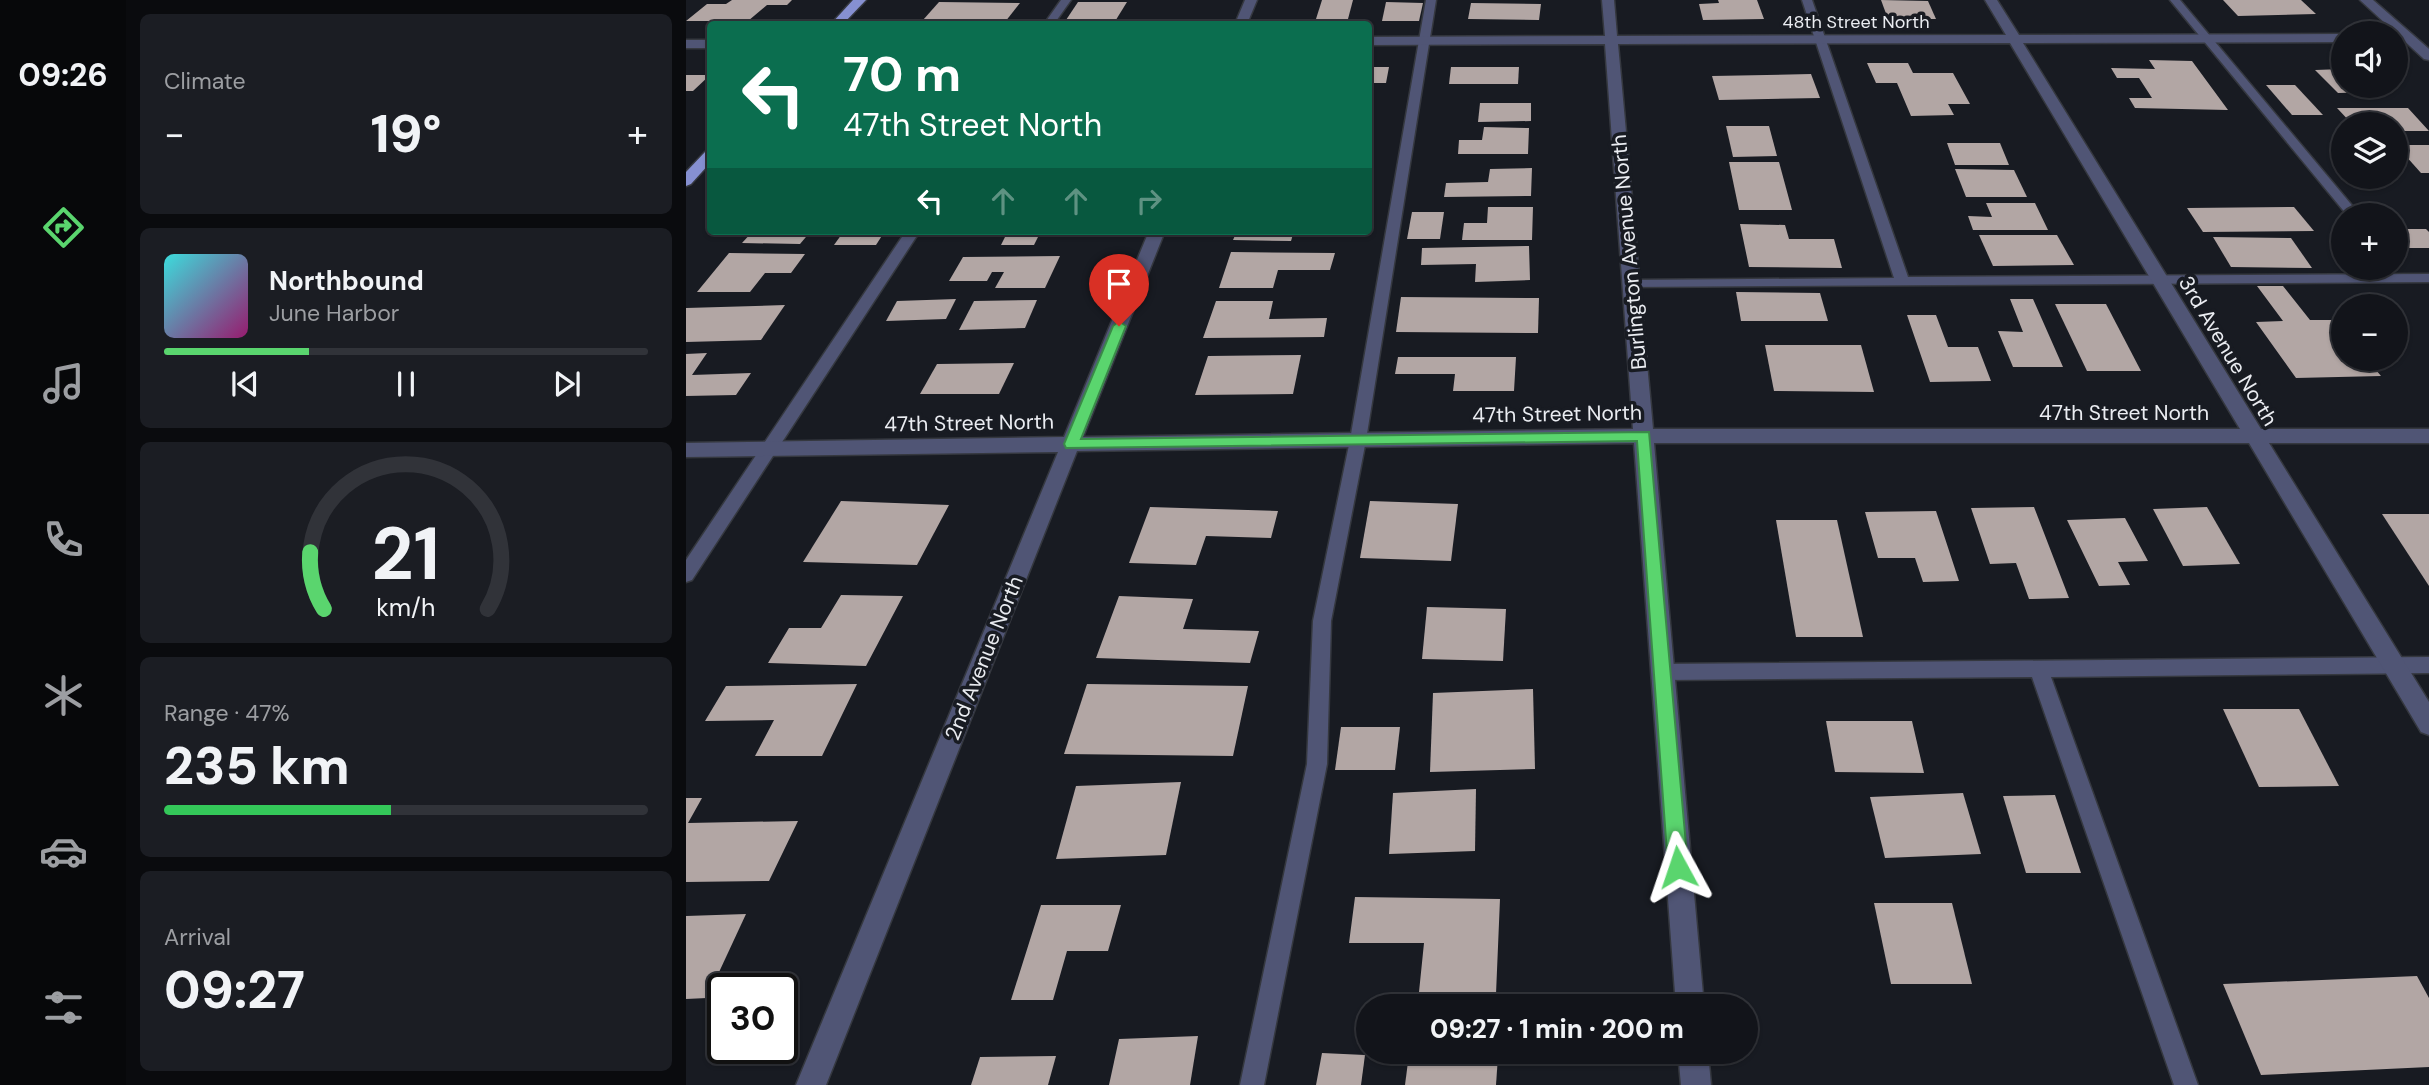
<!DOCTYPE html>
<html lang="en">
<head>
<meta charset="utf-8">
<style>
  :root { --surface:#12141a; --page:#1b1d23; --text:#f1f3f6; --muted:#9c9ea2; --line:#313339; --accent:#5ad56e }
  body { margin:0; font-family:"DM Sans",sans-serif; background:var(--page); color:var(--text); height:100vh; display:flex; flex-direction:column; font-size:26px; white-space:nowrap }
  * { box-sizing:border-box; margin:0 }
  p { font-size:23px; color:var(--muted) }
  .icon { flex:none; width:38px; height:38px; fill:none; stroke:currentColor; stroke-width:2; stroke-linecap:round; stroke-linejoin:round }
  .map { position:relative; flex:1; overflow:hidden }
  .side { display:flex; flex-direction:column; gap:14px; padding:14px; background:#0a0b0e; width:560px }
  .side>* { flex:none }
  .hud { position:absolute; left:21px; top:21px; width:665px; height:214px; border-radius:7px; box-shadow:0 2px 5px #0004,0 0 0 2px var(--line); background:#0b6e4f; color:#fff; overflow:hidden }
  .buttons { position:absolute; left:1645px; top:21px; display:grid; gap:14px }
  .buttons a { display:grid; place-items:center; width:77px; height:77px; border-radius:50%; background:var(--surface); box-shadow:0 2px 5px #0004,0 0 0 2px var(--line); font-size:35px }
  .speed { position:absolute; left:21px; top:973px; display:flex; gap:14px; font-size:35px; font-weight:700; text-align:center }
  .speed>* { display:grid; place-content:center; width:91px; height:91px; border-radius:50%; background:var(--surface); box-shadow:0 2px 5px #0004,0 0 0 2px var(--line); line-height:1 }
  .speed .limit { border:4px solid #111; border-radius:10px; background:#fff; color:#111 }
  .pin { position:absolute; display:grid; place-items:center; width:60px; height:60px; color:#fff; margin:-72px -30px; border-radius:50% 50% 50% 0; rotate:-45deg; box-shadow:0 0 7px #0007 }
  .pin .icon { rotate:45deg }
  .me { position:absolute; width:77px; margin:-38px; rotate:355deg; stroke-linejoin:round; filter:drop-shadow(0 0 5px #0008) }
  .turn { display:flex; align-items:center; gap:24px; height:147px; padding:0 21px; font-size:32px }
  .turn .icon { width:91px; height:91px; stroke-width:2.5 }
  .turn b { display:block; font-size:49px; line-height:60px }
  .lanes { display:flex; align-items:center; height:66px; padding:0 21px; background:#0003; justify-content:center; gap:35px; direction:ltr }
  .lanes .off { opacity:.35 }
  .big { font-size:52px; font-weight:800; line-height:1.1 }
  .side .card { flex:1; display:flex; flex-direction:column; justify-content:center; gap:10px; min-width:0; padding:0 24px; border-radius:10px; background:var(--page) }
  .side .dial { align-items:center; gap:0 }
  .dial svg { height:182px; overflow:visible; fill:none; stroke:var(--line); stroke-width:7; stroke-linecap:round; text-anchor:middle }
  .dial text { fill:var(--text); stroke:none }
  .song { display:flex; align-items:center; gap:21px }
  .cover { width:84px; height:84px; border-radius:10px; background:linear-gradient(135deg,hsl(180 70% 55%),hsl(320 70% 35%)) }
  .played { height:7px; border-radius:4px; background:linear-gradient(90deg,var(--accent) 30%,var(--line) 30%) }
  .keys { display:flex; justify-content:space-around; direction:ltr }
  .heat { display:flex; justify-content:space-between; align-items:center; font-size:38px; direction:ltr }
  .charge { height:10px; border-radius:5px; background:linear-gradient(90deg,#34c759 47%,var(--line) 0) }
  .trip { position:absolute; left:670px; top:994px; width:402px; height:70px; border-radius:35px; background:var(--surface); box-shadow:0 2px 5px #0004,0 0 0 2px var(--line); font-weight:800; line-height:70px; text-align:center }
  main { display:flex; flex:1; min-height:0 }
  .menu { display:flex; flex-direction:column; width:126px; justify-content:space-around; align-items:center; background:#07080a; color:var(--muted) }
  .menu .icon { width:49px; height:49px }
  .menu .on { color:var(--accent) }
  .menu b { font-size:32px; color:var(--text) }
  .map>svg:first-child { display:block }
  .building { fill:#b2a6a4 }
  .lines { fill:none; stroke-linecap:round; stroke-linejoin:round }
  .lane-casing { stroke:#35383f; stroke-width:3 }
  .street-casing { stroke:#35383f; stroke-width:3 }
  .primary-casing { stroke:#35383f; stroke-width:3 }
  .lane { fill:#505575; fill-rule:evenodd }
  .street { fill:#505575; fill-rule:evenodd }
  .primary { fill:#8690d1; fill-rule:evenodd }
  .route { fill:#5ad56e; stroke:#3a8a48; stroke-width:2 }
  .labels { text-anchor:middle; stroke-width:7; stroke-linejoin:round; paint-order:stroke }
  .far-street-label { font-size:18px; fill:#eaecf1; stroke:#181b22 }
  .street-label { font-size:21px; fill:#eaecf1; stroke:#181b22 }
</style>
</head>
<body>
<main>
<nav class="menu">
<b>09:26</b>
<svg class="icon on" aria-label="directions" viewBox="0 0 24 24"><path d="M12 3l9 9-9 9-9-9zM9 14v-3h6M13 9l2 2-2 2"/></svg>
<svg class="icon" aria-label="music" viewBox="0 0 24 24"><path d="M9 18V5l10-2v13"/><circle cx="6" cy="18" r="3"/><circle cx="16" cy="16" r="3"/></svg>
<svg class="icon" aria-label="phone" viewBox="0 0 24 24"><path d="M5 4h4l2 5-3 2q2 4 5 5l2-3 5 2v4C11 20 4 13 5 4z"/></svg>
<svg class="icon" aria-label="climate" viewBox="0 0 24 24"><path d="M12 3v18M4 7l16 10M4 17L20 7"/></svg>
<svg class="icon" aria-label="car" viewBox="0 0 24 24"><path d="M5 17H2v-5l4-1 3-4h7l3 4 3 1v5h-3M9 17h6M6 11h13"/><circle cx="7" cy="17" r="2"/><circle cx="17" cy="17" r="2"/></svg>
<svg class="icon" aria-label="filters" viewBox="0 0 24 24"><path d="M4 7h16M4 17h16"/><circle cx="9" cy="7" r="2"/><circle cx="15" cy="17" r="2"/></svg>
</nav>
<section class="side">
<div class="card"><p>Climate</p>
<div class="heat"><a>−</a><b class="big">19°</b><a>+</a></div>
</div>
<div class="card">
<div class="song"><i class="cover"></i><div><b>Northbound</b><p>June Harbor</p></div></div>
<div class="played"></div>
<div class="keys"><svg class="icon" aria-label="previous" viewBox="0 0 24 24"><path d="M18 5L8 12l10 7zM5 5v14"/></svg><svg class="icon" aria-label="pause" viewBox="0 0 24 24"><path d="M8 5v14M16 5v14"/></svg><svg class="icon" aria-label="next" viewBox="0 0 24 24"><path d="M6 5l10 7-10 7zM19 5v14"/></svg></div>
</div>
<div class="card dial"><svg viewBox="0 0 100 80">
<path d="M14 69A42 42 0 1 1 86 69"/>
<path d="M14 69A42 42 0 0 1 8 44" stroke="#5ad56e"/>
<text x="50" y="56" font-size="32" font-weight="700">21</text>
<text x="50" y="72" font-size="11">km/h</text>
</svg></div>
<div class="card"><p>Range · 47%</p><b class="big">235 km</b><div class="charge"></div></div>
<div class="card"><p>Arrival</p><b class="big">09:27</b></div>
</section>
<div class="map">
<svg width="1743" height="1085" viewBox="0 0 1743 1085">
  <rect width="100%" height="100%" fill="#181b22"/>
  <g class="building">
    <path d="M46,0H106L101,5H81L62,21H0L21,4H40Z"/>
    <path d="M636,0H667L662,19H630Z"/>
    <path d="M1032,0H1071L1078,19L1017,20L1013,4L1033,3Z"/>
    <path d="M1195,0L1242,1L1250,19H1202Z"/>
    <path d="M1537,0H1615L1630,14L1552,16Z"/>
    <path d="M253,2L334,3L319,22L237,20Z"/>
    <path d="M392,2H441L428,23H378Z"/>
    <path d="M700,2L737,3L733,21H696Z"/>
    <path d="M785,3L855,4L853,20L782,19Z"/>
    <path d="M1463,60L1506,61L1542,110L1449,108L1443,98H1466L1453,78H1431L1425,68L1469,69Z"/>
    <path d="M1181,63H1222L1227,73H1267L1284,104H1262L1268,115L1225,116L1211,83H1190Z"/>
    <path d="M682,67H703L700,83H682Z"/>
    <path d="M765,67H833L832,84H763Z"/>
    <path d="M1657,69V86H1689L1695,92L1652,93L1629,70Z"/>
    <path d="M1125,74L1134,98L1033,100L1026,76Z"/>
    <path d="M0,75H24L7,91H0Z"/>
    <path d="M1580,85H1609L1637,115H1606Z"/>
    <path d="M794,103H845V121L792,122Z"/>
    <path d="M1651,108H1722L1743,131H1710V124H1666Z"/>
    <path d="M1040,126H1083L1091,156L1047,157Z"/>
    <path d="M798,127L843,128L842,154H772L773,140H796Z"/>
    <path d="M1261,143H1314L1323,165H1269Z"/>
    <path d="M1710,145H1743V173H1735Z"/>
    <path d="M1043,162H1093L1106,210H1053Z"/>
    <path d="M846,168L845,196L758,197L760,183L802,182L804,169Z"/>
    <path d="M1269,169L1328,170L1341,197H1280Z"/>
    <path d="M1300,203H1349L1362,230H1287L1282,216L1306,217Z"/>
    <path d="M802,207H847L846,240H776L778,223H801Z"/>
    <path d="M1608,207L1628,231L1517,232L1501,208Z"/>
    <path d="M726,212H758L754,239H721Z"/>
    <path d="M1054,224L1099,225L1103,239H1148L1156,268L1063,267Z"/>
    <path d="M1710,229H1740L1743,232V248H1718L1710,238Z"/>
    <path d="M67,231H125L114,244L56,243Z"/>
    <path d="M158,231H199L190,245H148Z"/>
    <path d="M322,231H355L348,245H315Z"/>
    <path d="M551,231H608L605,241L547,240Z"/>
    <path d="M1293,235H1371L1388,265L1307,266Z"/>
    <path d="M1527,237L1605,238L1626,268L1545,267Z"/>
    <path d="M843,246L844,280L789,282L790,264L735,265L736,248Z"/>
    <path d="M545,252L649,253L644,270H592L587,288H533Z"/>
    <path d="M43,253L119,254L105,273H79L64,292H11Z"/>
    <path d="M374,256L359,288H309L318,272H306L301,281H263L277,257Z"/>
    <path d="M1571,286H1597L1624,320H1650L1657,329V359H1681L1695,376L1610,378L1570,322L1597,321Z"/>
    <path d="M1050,292L1134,293L1142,321H1055Z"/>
    <path d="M715,297L853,298L852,333L710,332Z"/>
    <path d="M270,299L260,319L200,321L211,301Z"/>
    <path d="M1324,299H1347L1377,367H1327L1312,331L1337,332Z"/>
    <path d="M351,300L339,328L273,330L288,301Z"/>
    <path d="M530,301H587L583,319L641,318L638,337L517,338Z"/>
    <path d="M1369,304H1420L1455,371H1401Z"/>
    <path d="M99,305L75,340L0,342V308Z"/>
    <path d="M1221,315H1250L1262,347H1292L1305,381L1244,382Z"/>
    <path d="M1079,345H1175L1188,392L1088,391Z"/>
    <path d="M21,353L6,375L65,373L50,395L0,396V354Z"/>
    <path d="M615,355L607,394L509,395L522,356Z"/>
    <path d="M712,357H830L828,391H767L769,374H709Z"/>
    <path d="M328,363L313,394H234L251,364Z"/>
    <path d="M155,501L263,505L231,565L117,562Z"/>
    <path d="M684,501L772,504L765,561L674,558Z"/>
    <path d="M464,507L592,511L585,538L520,536L510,565L443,563Z"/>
    <path d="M1348,507L1383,598L1343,599L1330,563L1304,564L1285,508Z"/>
    <path d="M1521,507L1554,564L1497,566L1467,509Z"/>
    <path d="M1250,511L1273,581L1237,582L1229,558H1192L1179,512Z"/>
    <path d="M1696,514H1743V586Z"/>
    <path d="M1439,518L1462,561L1432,562L1444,585L1413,586L1381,520Z"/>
    <path d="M1090,520H1151L1177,637H1110Z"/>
    <path d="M155,595L217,596L180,666L82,663L103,628H135Z"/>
    <path d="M433,596L507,599L497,629L573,631L564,663L410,658Z"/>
    <path d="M741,607L820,609L817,661L736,659Z"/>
    <path d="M171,684L136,756H69L88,720L19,721L40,686Z"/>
    <path d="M401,684L562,686L547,756L378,754Z"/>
    <path d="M847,689L849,769L744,772L747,693Z"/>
    <path d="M1537,709H1613L1653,786L1573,787Z"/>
    <path d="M1140,721H1226L1238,773L1149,772Z"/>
    <path d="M655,727H714L709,770H649Z"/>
    <path d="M495,782L480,855L370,859L390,786Z"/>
    <path d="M790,789L789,851L703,854L707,793Z"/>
    <path d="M1277,793L1295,854L1199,858L1184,797Z"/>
    <path d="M1369,795L1395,873H1340L1317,796Z"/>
    <path d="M0,798H16L2,823L112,821L83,881L0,882Z"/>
    <path d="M669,897L814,899L810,994L733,992L738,943H663Z"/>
    <path d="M1188,903H1266L1286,984H1205Z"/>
    <path d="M355,905H435L422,951H381L367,1000H325Z"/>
    <path d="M60,914L21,998L0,999V916Z"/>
    <path d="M1731,976L1743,998V1067L1575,1075L1537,984Z"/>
    <path d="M512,1036L504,1085H423L433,1039Z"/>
    <path d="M636,1053L679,1055L675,1085H630Z"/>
    <path d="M723,1054L812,1056L810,1085H719Z"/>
    <path d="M370,1056L362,1085H285L294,1057Z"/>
  </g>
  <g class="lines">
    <g class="lane-casing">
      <g id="lane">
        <path d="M375,0H385L368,24H358Z"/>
        <path d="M740,0H750L680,440L645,621L641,764L578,1085H554L621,764L627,621L664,440Z"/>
        <path d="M1116,0H1126L1222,277L1743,274V282L940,287V281L945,280L1208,278Z"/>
        <path d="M1484,0H1494L1674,215H1661Z"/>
        <path d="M220,231H234L6,580L0,582V560Z"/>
        <path d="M1743,657V673L1365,677L1512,1085H1488L1346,677L977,680L970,678L967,672L970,666L977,664Z"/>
      </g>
    </g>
    <g class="street-casing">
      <g id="street">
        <path d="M559,0H571L561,24H549Z"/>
        <path d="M916,0H928L931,36L1320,35L1299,0H1311L1333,35L1657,34V42L1337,43L1575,429H1743V443H1583L1743,702V735L1735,732L1563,443H968L1018,1006H990L948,443L391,451L140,1085H110L372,452L0,457V443L378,437L463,231H479L397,437L947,429L919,44L682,45V37L919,36ZM1324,43L1554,429H967L932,44Z"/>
        <path d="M1674,0H1687L1743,49V60L1738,59Z"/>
        <rect x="0" y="40" width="24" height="8"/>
        <path d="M992,1052H1022L1025,1085H995Z"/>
      </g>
    </g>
    <g class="primary-casing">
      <g id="primary">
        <path d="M167,0H180L157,24H145Z"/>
        <path d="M24,151V163L5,184L0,186V172L19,152Z"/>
      </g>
    </g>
    <use href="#lane" class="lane"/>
    <use href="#street" class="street"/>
    <use href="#primary" class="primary"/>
  </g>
  <path class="route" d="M433,321L440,326L395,439L963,432L1002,867L999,874L992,877L985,874L982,867L951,441L380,448L378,444L427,326Z"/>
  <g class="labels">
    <g class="far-street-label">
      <text x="1170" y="28">48th Street North</text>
    </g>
    <g class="street-label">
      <text transform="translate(943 252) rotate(-95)" y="7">Burlington Avenue North</text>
      <text transform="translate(1542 351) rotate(59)" y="7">3rd Avenue North</text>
      <text x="1438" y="420">47th Street North</text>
      <text transform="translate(871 414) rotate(-1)" y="7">47th Street North</text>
      <text transform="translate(283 423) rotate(-1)" y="7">47th Street North</text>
      <text transform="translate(298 658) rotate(-68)" y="7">2nd Avenue North</text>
    </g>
  </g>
</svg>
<div class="buttons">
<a><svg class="icon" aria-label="sound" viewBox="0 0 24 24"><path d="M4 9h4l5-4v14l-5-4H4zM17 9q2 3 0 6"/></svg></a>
<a><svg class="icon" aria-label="layers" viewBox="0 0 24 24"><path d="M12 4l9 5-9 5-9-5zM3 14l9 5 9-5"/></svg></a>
<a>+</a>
<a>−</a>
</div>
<div class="speed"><div class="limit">30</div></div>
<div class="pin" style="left:433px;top:326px;background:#d93025"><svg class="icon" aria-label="arrive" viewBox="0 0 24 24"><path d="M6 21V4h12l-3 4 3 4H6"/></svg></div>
<svg class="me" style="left:992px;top:867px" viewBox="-20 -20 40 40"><path d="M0-17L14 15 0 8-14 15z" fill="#5ad56e" stroke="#fff" stroke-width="4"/></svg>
<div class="trip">09:27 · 1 min · 200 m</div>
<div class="hud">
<div class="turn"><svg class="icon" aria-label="left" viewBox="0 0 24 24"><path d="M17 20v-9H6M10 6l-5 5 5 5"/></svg><div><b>70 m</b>47th Street North</div></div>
<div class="lanes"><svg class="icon" aria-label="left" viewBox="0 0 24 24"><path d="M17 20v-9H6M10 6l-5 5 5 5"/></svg><svg class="icon off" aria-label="ahead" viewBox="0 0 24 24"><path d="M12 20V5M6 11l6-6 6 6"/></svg><svg class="icon off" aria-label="ahead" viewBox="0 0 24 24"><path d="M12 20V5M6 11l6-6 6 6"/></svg><svg class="icon off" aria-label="right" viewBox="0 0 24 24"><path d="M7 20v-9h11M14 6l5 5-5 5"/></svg></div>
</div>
</div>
</main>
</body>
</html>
